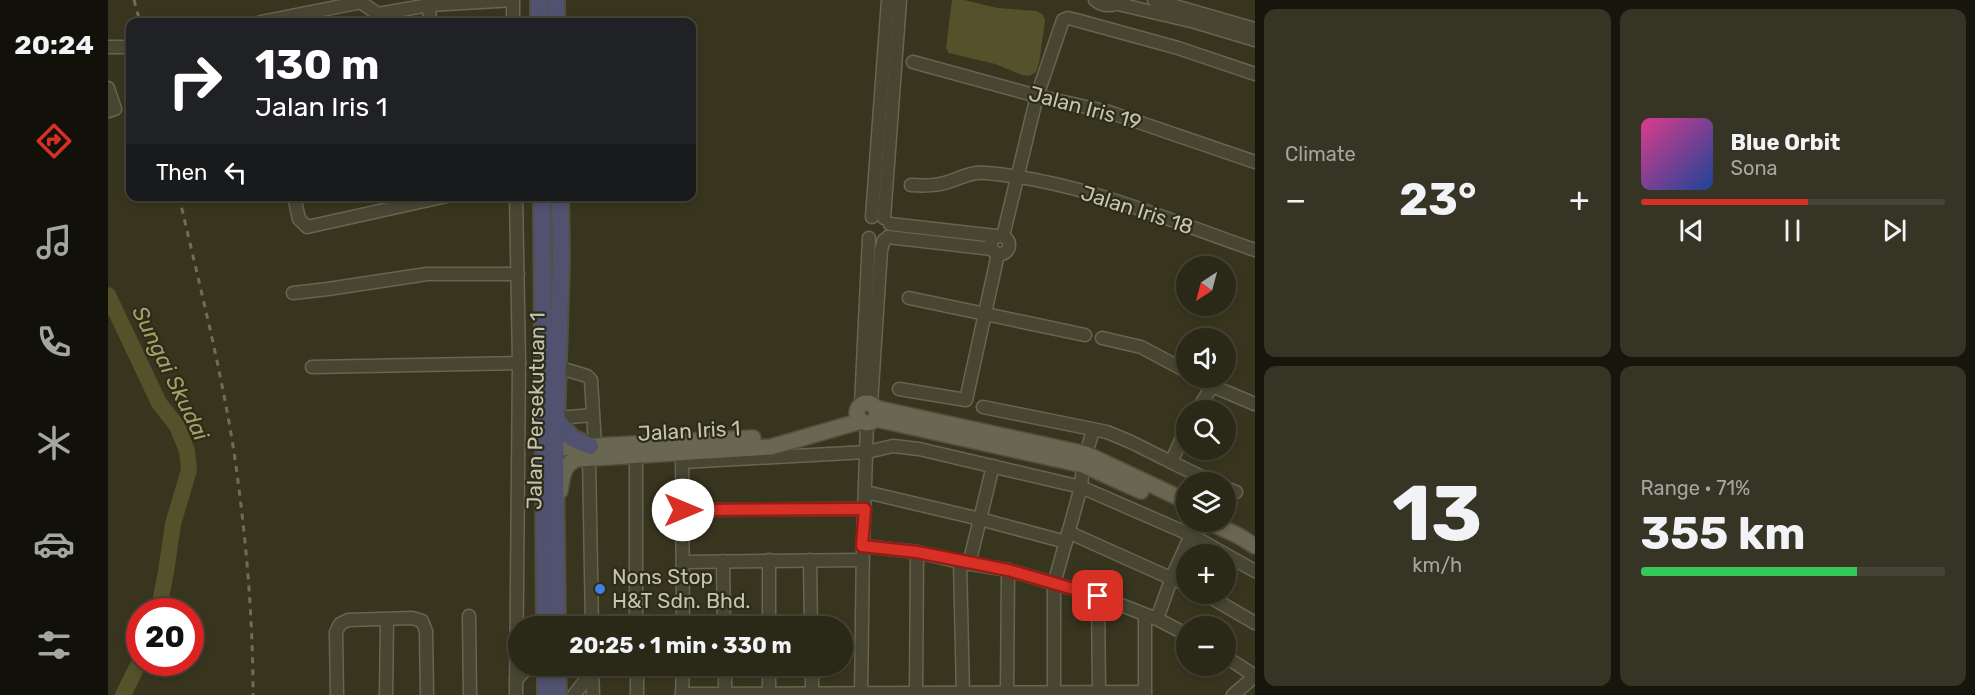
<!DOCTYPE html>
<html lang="en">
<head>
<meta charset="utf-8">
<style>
  :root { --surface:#2a2817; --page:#363424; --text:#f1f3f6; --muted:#a5a6a1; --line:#464436; --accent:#d93025 }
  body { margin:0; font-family:Rubik,sans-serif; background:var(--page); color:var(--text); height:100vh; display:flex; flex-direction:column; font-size:22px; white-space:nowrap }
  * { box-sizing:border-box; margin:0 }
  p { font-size:20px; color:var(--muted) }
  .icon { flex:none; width:33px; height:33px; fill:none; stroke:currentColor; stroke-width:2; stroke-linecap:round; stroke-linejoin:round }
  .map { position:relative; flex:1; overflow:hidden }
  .sheet { display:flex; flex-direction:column; gap:9px; padding:9px; background:#17160d; width:720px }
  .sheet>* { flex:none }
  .banner { position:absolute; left:18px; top:18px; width:570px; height:183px; border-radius:12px; box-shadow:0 3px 9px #0003,0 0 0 2px var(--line); background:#202124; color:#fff; overflow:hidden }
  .needle { width:39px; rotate:216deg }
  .tools { position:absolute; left:1068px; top:256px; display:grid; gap:12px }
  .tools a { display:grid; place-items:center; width:60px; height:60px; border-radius:50%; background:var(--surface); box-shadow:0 3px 9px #0003,0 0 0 2px var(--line); font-size:30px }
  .speed { position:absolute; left:18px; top:598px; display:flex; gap:12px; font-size:30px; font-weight:700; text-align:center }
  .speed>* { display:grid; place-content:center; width:78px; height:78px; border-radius:50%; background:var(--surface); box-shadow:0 3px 9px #0003,0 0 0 2px var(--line); line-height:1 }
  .speed .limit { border:9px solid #d22; background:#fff; color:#111 }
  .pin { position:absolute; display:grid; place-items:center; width:51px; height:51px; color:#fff; margin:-26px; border-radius:12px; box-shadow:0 3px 9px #0006 }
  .me { position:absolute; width:66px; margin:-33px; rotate:90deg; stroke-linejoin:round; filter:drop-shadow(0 0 4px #0008) }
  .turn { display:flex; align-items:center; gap:21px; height:126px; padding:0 30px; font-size:27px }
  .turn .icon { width:78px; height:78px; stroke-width:2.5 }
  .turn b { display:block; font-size:42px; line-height:51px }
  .then { display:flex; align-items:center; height:57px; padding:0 30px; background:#0003; gap:12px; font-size:22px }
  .big { font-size:45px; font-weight:700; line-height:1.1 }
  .sheet .widget { flex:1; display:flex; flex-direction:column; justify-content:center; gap:9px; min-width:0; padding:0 21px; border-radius:12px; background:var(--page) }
  .sheet .dial { align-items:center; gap:0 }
  .dial b { font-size:78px; line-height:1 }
  .song { display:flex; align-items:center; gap:18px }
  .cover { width:72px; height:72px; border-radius:9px; background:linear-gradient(135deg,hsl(330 70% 55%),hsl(220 70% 35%)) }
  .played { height:6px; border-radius:3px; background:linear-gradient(90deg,var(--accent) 55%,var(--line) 55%) }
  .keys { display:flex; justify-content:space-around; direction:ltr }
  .heat { display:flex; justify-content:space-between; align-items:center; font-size:33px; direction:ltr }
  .charge { height:9px; border-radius:4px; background:linear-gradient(90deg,#34c759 71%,var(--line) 0) }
  .sheet .tiles { flex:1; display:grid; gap:9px; grid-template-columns:repeat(2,1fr) }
  .trip { position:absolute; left:400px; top:616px; width:345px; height:60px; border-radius:30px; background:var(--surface); box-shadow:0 3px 9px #0003,0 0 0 2px var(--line); font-weight:700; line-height:60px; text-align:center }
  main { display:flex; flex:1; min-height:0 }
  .dock { display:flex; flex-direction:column; width:108px; justify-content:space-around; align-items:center; background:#111009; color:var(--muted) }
  .dock .icon { width:42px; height:42px }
  .dock .on { color:var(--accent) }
  .dock b { font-size:27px; color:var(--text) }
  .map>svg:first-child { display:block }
  .water { fill:#55512a }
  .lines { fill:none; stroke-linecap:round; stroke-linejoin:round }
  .river { stroke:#55512a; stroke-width:16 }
  .minor-casing { stroke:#666550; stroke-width:15 }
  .major-casing { stroke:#52503c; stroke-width:18 }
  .highway-casing { stroke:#53513e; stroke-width:20 }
  .minor { stroke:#484633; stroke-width:12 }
  .major { stroke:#696651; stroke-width:15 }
  .highway { stroke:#50526f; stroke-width:16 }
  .rail { stroke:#706d55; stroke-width:3; stroke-dasharray:6 6; stroke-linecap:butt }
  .route-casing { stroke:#8d1f18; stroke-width:15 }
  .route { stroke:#d93025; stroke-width:10 }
  .shop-dot { fill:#3f7fe0; stroke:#2d2b19; stroke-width:2 }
  .labels { text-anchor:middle; stroke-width:4.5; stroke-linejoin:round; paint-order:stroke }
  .street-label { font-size:21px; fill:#c5c4ad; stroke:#2d2b19 }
  .poi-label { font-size:21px; fill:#c5c4ad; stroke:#2d2b19; text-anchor:start }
  .water-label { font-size:22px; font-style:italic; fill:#a69f65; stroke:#2d2b19 }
</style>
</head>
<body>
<main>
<nav class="dock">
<b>20:24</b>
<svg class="icon on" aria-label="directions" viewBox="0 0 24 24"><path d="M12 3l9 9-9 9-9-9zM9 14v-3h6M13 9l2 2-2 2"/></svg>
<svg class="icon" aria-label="music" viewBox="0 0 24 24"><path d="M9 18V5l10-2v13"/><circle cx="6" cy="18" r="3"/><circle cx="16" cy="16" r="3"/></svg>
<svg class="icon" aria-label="phone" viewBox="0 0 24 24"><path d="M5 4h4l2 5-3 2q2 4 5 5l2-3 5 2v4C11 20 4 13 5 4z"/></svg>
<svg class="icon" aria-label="climate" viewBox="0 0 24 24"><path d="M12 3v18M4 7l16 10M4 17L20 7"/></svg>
<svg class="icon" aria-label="car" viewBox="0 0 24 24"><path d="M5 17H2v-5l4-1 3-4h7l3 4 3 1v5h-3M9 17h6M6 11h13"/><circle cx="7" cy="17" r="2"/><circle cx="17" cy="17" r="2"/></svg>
<svg class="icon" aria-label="filters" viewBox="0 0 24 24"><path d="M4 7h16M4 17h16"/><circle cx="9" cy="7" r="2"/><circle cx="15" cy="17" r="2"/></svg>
</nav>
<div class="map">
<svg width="1147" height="695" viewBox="0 0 1147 695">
  <rect width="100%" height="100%" fill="#38351f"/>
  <path class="water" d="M844,0H856L890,8L929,11L935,15L937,21L931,63L928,72L921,76L914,75L887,64L841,53L838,48Z"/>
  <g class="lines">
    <g class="river">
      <path d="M0,295L51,403L69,426L79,451L81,470L65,524L58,572L50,612"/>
      <path d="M15,695L32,661"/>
    </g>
    <g class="minor-casing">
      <g id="minor">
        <path d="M405,0V22"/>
        <path d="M987,0C996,7 1006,6 1016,0"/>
        <path d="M1046,0L1147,29"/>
        <path d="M1010,4L1087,22L1147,40"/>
        <path d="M321,5L322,22"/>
        <path d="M153,22L249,3H254L270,14L321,5L405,0"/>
        <path d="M0,47H22"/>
        <path d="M805,62L929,96L1001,112L1147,162"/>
        <path d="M0,88L7,109L0,111"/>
        <path d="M803,185C816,186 828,186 840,182C853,178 864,171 879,173C972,181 1060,220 1147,250"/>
        <path d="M186,196L191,219L199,227L339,196"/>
        <path d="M408,196L411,363L408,695"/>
        <path d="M764,217L780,0"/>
        <path d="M776,218L792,0"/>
        <path d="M782,224L888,236"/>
        <circle cx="892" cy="245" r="9"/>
        <path d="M895,236L929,96L955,20L960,18L968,20L1070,48L1147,74"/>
        <path d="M780,237L884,249"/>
        <path d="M185,293L220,289L319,274H410"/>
        <path d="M801,298L977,335"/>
        <path d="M994,338L1033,347L1078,371"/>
        <path d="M204,367L411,363"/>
        <path d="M449,367L479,376L483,380L487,446"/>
        <path d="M1091,378L1104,386L1147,404"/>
        <path d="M791,389L858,400L890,254"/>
        <path d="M763,404L773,250L776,240"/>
        <path d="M753,405L761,238"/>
        <path d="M875,407L999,432L1023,442L1063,462L1078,430"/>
        <path d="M1089,411L1104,386"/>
        <path d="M449,418L485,415"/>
        <path d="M574,454L575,627"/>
        <path d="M528,455V627"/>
        <path d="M481,457L484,627"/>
        <path d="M575,462L759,452L785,446L811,449L973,487L1083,535L1147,571"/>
        <path d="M1063,462L1106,483"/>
        <path d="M1118,488L1128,492"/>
        <path d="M758,492L872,519L958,542"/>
        <path d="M575,510L757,509"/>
        <path d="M960,532L1078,585"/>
        <path d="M755,546L809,552L852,562L900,570L990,596L1049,619L1078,634"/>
        <path d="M661,560V627"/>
        <path d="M702,560L703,627"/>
        <path d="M615,561L616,627"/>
        <path d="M576,562L754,560"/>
        <path d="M852,562L855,695"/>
        <path d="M861,564L885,466"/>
        <path d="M1097,594L1147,623"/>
        <path d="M990,596L991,695"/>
        <path d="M361,616L362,695"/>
        <path d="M1049,619L1064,577L1083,535"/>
        <path d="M1118,657L1147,676"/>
        <path d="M529,666V695"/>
        <path d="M617,666V695"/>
        <path d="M661,666V695"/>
        <path d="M704,666V695"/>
        <path d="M484,667L485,695"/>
        <path d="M408,680L421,666"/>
        <path d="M574,694L1037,692"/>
        <path d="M229,695L228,632L232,624L240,620L304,618L314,621L318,631L319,695"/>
        <path d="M278,695L279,619"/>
        <path d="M466,695L485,670"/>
        <path d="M574,695L575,666"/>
        <path d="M753,695L755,546L759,423"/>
        <path d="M808,695L809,552"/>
        <path d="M899,695L900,570"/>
        <path d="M946,695V584L973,487L975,465L985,430"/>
        <path d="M1037,695V615"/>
        <path d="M1125,695L1147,676"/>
      </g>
    </g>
    <g class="major-casing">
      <g id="major">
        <circle cx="759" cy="413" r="10"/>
        <path d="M767,408L978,454L1078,501"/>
        <path d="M768,419L975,465L1033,491"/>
        <path d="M447,448L645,438"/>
        <path d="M452,491C454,478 455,464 469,459L663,447L753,421"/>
        <path d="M1101,522L1131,536L1147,546"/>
      </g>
    </g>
    <g class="highway-casing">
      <g id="highway">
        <path d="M431,0V22"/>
        <path d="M448,0V22"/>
        <path d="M434,196L437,627"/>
        <path d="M449,420L464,438L482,446"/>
        <path d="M449,627L447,459L453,260L452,196"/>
        <path d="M438,666V695"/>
        <path d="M449,666L450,695"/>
      </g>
    </g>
    <use href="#minor" class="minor"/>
    <use href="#major" class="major"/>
    <use href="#highway" class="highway"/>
    <g class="rail">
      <path d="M26,0L32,22"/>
      <path d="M71,196C91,284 114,371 127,459C138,537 145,617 145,695"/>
    </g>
  </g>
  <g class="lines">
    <g class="route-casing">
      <path id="route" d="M575,510L757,509L754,546L809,552L900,570L990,596"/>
    </g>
    <use href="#route" class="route"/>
  </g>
  <circle class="shop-dot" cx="492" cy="589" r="6"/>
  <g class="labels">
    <g class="street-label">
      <text transform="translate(977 108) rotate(15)" y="7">Jalan Iris 19</text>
      <text transform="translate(1029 210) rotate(18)" y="7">Jalan Iris 18</text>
      <text transform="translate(428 411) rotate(-89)" y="7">Jalan Persekutuan 1</text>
      <text transform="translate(581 431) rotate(-3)" y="7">Jalan Iris 1</text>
    </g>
    <g class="poi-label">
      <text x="504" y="584">Nons Stop<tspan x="504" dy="24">H&amp;T Sdn. Bhd.</tspan></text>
    </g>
    <g class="water-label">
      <text transform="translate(63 373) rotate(64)" y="8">Sungai Skudai</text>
    </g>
  </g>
</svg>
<div class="tools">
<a><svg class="needle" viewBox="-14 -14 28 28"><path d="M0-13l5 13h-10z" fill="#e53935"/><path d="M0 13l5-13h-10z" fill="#a5a6a1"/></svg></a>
<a><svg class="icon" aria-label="sound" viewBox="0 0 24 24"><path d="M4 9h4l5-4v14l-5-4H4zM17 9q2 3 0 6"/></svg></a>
<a><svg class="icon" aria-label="search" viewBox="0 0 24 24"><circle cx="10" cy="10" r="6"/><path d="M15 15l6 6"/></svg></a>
<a><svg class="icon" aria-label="layers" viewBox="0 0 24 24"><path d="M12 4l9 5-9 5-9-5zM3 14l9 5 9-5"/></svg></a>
<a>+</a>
<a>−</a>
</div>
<div class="speed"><div class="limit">20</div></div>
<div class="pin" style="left:990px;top:596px;background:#d93025"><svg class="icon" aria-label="arrive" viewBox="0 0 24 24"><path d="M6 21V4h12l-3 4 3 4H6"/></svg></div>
<svg class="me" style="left:575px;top:510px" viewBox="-20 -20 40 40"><circle r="19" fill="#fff"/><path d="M0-13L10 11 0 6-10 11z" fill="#d93025"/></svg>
<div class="trip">20:25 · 1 min · 330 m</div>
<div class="banner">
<div class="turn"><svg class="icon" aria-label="right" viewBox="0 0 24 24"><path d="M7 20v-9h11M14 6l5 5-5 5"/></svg><div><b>130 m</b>Jalan Iris 1</div></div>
<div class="then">Then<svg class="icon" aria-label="left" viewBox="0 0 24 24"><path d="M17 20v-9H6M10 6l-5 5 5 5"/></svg></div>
</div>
</div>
<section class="sheet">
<div class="tiles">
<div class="widget"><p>Climate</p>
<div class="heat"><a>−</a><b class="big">23°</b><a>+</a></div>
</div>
<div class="widget">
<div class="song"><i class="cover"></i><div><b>Blue Orbit</b><p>Sona</p></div></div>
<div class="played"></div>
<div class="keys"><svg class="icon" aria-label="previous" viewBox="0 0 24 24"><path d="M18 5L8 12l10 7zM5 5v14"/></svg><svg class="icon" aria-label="pause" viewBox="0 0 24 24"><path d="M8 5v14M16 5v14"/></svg><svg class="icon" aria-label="next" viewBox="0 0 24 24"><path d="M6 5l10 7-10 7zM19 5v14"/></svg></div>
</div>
<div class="widget dial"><b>13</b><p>km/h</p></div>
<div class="widget"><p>Range · 71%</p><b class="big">355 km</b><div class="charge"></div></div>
</div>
</section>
</main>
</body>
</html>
